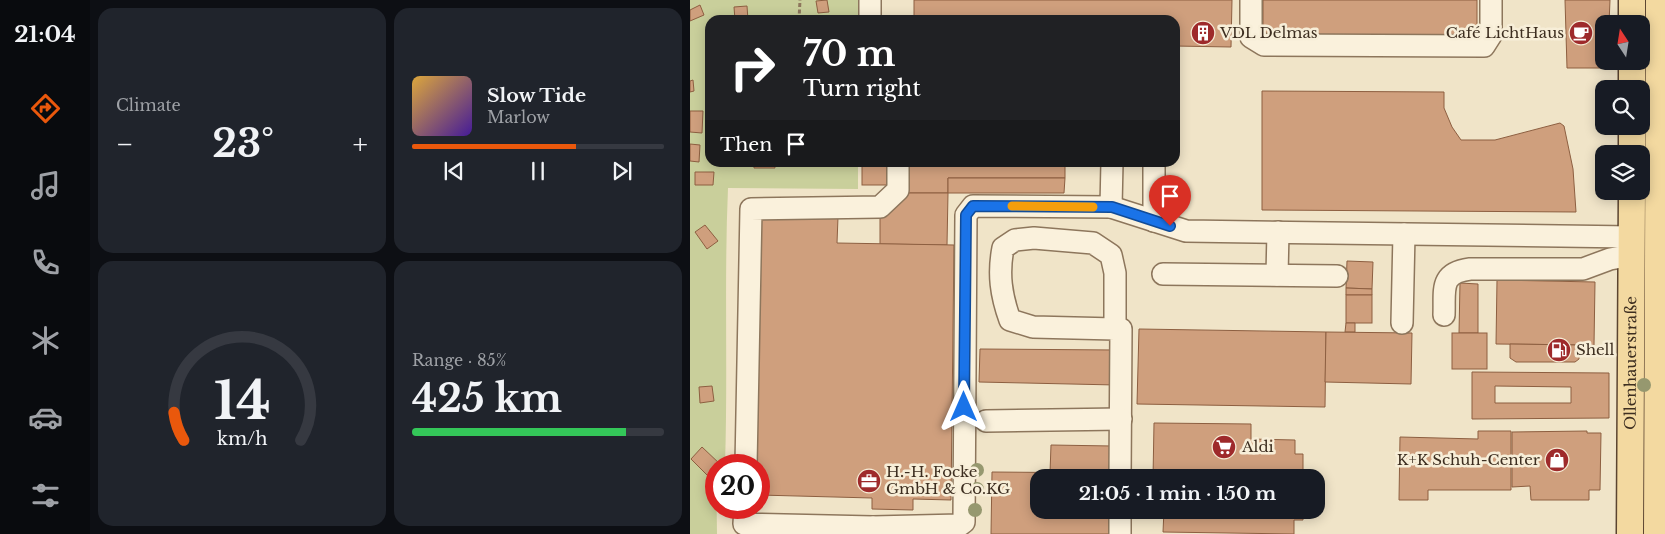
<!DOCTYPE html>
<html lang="en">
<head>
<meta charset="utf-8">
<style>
  :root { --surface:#171b24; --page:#20242c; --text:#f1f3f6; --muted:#9ea1a6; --line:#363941; --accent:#ea580c }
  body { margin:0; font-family:"Libre Baskerville",serif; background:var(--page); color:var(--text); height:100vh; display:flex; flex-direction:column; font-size:19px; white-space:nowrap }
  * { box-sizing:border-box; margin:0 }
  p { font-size:16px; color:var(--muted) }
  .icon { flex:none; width:28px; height:28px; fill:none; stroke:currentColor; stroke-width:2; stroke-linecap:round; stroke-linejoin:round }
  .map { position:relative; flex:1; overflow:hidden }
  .drawer { display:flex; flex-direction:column; gap:8px; padding:8px; background:#0d0f14; width:600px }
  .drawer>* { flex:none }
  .top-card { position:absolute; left:15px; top:15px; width:475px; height:152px; border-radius:15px; box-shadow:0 2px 12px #0003; background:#202124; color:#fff; overflow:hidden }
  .needle { width:32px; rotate:348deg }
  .tools { position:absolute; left:905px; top:15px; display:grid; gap:10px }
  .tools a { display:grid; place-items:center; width:55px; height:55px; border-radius:10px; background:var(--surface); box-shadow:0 2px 12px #0003; font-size:25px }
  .speed { position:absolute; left:15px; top:454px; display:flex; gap:10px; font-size:25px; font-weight:700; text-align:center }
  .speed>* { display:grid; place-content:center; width:65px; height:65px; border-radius:50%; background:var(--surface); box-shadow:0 2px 12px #0003; line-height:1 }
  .speed .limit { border:8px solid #d22; background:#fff; color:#111 }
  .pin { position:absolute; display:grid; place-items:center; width:42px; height:42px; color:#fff; margin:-51px -21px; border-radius:50% 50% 50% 0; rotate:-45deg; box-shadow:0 0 5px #0007 }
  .pin .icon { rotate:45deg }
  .me { position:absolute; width:55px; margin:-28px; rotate:0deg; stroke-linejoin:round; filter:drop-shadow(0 0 4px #0008) }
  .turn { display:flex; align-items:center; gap:18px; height:105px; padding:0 15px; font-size:22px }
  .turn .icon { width:65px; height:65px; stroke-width:2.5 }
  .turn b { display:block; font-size:35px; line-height:42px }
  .then { display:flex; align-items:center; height:48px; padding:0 15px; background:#0003; gap:10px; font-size:19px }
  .big { font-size:38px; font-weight:700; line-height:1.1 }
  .drawer .card { flex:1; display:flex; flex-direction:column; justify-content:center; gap:8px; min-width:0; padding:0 18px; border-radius:15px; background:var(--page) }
  .drawer .dial { align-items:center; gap:0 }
  .dial svg { height:130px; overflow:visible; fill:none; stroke:var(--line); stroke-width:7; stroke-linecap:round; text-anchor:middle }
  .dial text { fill:var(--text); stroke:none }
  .song { display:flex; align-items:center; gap:15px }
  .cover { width:60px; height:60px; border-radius:8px; background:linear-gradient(135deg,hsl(40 70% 55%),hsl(260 70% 35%)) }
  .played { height:5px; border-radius:2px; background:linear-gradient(90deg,var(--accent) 65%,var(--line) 65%) }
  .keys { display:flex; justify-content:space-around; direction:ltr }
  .heat { display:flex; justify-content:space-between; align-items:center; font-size:28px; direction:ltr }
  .charge { height:8px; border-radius:4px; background:linear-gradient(90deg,#34c759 85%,var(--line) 0) }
  .drawer .tiles { flex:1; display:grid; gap:8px; grid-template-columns:repeat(2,1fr) }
  .trip { position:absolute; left:340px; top:469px; width:295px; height:50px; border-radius:15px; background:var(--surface); box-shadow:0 2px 12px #0003; font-weight:700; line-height:50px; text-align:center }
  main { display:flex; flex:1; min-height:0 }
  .menu { display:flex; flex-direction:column; width:90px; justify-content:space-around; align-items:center; background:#090b0e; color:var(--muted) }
  .menu .icon { width:35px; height:35px }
  .menu .on { color:var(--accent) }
  .menu b { font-size:22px; color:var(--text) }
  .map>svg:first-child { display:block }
  .green { fill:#c9cf9b }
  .building { fill:#cf9f7d; stroke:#8d5f41; fill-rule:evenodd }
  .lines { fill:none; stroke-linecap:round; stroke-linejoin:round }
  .minor-casing { stroke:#8d765c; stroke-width:24 }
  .major-casing { stroke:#5b4430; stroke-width:29 }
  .path { stroke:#8d765c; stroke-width:3; stroke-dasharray:4 2.5; stroke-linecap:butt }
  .minor { stroke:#faf1dc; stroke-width:21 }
  .major { stroke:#f3d9a0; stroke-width:26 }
  .tree { fill:#96986f }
  .route-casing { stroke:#114b97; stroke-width:12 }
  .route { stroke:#1a73e8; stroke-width:9 }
  .slow { stroke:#f59e0b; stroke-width:9 }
  .labels { text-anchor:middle; stroke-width:5; stroke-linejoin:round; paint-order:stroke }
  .poi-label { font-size:15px; fill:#3d2e20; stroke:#f7eed8; text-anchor:start }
  .street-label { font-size:15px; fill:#3d2e20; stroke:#f7eed8 }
</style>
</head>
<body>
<main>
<nav class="menu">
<b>21:04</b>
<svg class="icon on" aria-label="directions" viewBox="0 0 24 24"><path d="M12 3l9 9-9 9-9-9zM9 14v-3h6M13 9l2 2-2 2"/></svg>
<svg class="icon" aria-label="music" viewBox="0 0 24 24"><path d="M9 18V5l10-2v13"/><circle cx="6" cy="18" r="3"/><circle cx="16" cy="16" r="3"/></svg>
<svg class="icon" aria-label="phone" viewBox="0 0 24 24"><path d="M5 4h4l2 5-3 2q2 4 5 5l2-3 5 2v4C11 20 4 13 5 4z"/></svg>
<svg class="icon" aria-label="climate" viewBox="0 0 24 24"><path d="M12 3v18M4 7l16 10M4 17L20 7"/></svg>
<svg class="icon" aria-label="car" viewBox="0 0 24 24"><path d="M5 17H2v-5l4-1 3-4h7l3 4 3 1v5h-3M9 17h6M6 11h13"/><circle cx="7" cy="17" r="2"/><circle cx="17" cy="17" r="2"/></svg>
<svg class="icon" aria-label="filters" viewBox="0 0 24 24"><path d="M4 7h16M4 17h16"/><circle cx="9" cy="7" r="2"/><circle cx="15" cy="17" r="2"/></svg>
</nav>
<section class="drawer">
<div class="tiles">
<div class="card"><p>Climate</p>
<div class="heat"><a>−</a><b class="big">23°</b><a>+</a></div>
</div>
<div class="card">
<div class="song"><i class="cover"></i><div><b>Slow Tide</b><p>Marlow</p></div></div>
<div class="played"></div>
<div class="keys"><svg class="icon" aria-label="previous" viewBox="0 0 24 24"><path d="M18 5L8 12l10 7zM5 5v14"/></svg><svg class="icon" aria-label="pause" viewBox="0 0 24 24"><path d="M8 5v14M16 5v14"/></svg><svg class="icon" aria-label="next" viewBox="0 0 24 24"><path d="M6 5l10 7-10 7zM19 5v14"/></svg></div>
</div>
<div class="card dial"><svg viewBox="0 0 100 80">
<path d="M14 69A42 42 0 1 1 86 69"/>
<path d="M14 69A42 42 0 0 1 8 52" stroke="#ea580c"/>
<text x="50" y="56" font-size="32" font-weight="700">14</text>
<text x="50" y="72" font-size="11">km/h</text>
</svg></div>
<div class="card"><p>Range · 85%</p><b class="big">425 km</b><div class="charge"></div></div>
</div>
</section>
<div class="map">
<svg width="975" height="534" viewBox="0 0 975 534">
  <rect width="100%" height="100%" fill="#f0e4c8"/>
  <g class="green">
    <path d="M0,0H169V20H20V162L168,163V189L38,188C34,280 38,373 35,465H26L27,534H0Z"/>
    <path d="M954,86L960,87L955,226H952L951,89Z"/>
  </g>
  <g class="building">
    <path d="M137,0L139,12L128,13L126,1Z"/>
    <path d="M224,0H542L541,47L485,46V20H224Z"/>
    <path d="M573,0H787V36L573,35Z"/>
    <path d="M875,0H920L919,24H914V61H920V68H877Z"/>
    <path d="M10,5L14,15L0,21V10Z"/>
    <path d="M57,6L58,20H45L44,7Z"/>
    <path d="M3,80L4,91L0,92V81Z"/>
    <path d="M572,91L754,92V108L762,127L771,140H805L870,123L874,126L883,169L886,212L572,210Z"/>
    <path d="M0,111H13L12,133L0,132Z"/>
    <path d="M0,144L10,145L9,162L0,161Z"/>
    <path d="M64,162H84L85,168H64Z"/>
    <rect x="172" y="162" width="26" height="23"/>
    <path d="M215,162H375V178H258V193H214Z"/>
    <path d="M5,172H24L23,185H5Z"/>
    <path d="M258,178H375L374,193H258Z"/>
    <path d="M214,193H258L257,245L190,244V217Z"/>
    <path d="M68,215L148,217L147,243L264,245L261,500L223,499V510L182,509V498L69,495V465H62Z"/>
    <path d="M15,225L28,241L17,249L5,232Z"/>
    <path d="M657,261L683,262L682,289L656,288Z"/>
    <path d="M807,280L905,282L904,345L806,344Z"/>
    <path d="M770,283L788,284V333H769Z"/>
    <path d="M656,288L682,289V295H656Z"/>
    <rect x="656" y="295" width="26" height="28"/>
    <path d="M656,323H665V332H655Z"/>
    <path d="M449,329L636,332L635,407L447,404Z"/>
    <path d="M636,332L722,333L721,384L635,382Z"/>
    <rect x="762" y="333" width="35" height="36"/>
    <path d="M820,344L889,345V359L885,362H826L820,358Z"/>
    <path d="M290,349L426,350V385L289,382Z"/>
    <path d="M782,372L919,373V418L782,419ZM805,386L881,387V403H805Z"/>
    <path d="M22,386L24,401L10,403L9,387Z"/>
    <path d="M464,423L561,424V439L605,440V454H613V478H463Z"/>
    <path d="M788,431H821V490H738V500H709L710,437L788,439Z"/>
    <path d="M897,431V433H911L910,490H899V500H841L840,486L822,487V432Z"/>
    <path d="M361,445L422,446V473H360Z"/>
    <path d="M12,447L31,465H26V470L19,477L1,459Z"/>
    <path d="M302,472L422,473V478H349V510H422L421,534H301Z"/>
    <path d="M474,510H613V520H604V534L473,532Z"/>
  </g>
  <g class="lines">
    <g class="minor-casing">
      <g id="minor">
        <path d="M561,0V37L574,45L794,46L801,35V0"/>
        <path d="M180,20V0"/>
        <path d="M421,207L496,231L942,237"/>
        <path d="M464,221V162"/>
        <path d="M473,274L647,276"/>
        <path d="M587,275L588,232"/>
        <path d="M754,315C755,290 749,273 780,269H893L920,259L942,255"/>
        <path d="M712,323L714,234"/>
        <path d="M425,329V273L421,255L403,243L344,238L325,240L313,248C308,274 311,295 320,320L343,327L425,329H431L430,478"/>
        <path d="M296,421L431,419"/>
        <path d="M56,465L61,209L190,207L208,190V162"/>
        <path d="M55,508L54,524L183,527V534"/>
        <path d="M183,527L270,525L274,522L276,215L283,206L421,207L422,162"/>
        <path d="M430,534V510"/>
      </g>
    </g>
    <g class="major-casing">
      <g id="major">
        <path d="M942,0V24"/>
        <path d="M942,89V61"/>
        <path d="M942,154V126"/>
        <path id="s1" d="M940,534L942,191"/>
        <path d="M967,534L969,0"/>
      </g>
    </g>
    <path class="path" d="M109,20L110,0"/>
    <use href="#minor" class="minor"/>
    <use href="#major" class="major"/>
  </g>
  <g class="tree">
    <circle cx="954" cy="385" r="7"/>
    <circle cx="287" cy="470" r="7"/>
    <circle cx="287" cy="489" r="7"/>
    <circle cx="285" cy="510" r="7"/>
  </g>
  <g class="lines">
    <g class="route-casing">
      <path id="route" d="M274,407L276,215L283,206L422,207L480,226"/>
    </g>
    <use href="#route" class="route"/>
    <path class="slow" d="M322,206L403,207"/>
  </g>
  <defs>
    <g id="building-disc" transform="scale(1.25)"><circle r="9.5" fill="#9e2a2b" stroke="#f7eed8"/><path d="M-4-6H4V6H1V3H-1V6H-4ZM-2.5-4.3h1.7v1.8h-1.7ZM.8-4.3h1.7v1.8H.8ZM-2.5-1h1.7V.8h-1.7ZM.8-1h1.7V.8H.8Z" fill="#fff"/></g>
    <g id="cafe-disc" transform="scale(1.25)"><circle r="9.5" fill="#9e2a2b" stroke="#f7eed8"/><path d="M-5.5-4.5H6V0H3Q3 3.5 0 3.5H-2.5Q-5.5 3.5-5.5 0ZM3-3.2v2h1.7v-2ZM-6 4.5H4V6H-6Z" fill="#fff"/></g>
    <g id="fuel-disc" transform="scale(1.25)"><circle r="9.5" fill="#9e2a2b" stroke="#f7eed8"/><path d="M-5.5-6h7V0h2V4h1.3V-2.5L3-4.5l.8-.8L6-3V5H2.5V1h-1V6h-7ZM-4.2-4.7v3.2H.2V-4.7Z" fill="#fff"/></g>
    <g id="supermarket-disc" transform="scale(1.25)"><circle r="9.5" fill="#9e2a2b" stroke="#f7eed8"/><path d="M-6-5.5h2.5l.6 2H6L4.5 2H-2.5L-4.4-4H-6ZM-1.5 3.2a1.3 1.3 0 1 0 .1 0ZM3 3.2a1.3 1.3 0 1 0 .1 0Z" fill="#fff"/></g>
    <g id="shop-disc" transform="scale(1.25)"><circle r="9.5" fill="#9e2a2b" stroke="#f7eed8"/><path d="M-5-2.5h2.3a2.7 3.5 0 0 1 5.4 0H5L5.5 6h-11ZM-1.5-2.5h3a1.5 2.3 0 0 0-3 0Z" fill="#fff"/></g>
    <g id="office-disc" transform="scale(1.25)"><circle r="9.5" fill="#9e2a2b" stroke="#f7eed8"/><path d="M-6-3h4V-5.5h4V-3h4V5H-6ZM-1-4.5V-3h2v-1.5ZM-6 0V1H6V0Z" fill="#fff"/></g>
  </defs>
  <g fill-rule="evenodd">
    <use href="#building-disc" x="513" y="33"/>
    <use href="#cafe-disc" x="891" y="33"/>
    <use href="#fuel-disc" x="869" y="350"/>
    <use href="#supermarket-disc" x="534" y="447"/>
    <use href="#shop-disc" x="867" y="460"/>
    <use href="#office-disc" x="179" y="481"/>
  </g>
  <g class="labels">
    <g class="poi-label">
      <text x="530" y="38">VDL Delmas</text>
      <text x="874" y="38" text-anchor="end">Café LichtHaus</text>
      <text x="886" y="355">Shell</text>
      <text x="552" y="452">Aldi</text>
      <text x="850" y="465" text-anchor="end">K+K Schuh-Center</text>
      <text x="196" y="477">H.-H. Focke<tspan x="196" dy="17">GmbH &amp; Co.KG</tspan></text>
    </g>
    <g class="street-label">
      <text dy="5" stroke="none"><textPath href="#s1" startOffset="171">Ollenhauerstraße</textPath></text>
    </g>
  </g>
</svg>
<div class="tools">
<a><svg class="needle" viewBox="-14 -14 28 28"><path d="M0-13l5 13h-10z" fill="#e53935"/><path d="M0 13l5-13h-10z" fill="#9ea1a6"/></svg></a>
<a><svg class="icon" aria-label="search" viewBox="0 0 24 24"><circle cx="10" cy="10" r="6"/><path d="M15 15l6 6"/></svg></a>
<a><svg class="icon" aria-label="layers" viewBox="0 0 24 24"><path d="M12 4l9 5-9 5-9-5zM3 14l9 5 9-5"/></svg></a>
</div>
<div class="speed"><div class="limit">20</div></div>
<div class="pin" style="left:480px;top:226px;background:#d93025"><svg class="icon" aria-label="arrive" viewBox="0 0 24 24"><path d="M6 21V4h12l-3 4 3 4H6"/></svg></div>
<svg class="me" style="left:274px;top:407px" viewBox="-20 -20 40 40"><path d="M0-17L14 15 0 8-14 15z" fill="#1a73e8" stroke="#fff" stroke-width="4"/></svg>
<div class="trip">21:05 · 1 min · 150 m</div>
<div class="top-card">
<div class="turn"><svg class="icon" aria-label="right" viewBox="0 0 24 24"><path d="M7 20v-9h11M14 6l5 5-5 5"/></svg><div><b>70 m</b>Turn right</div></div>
<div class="then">Then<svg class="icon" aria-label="arrive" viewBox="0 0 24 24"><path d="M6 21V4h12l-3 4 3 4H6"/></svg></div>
</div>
</div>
</main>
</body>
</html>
